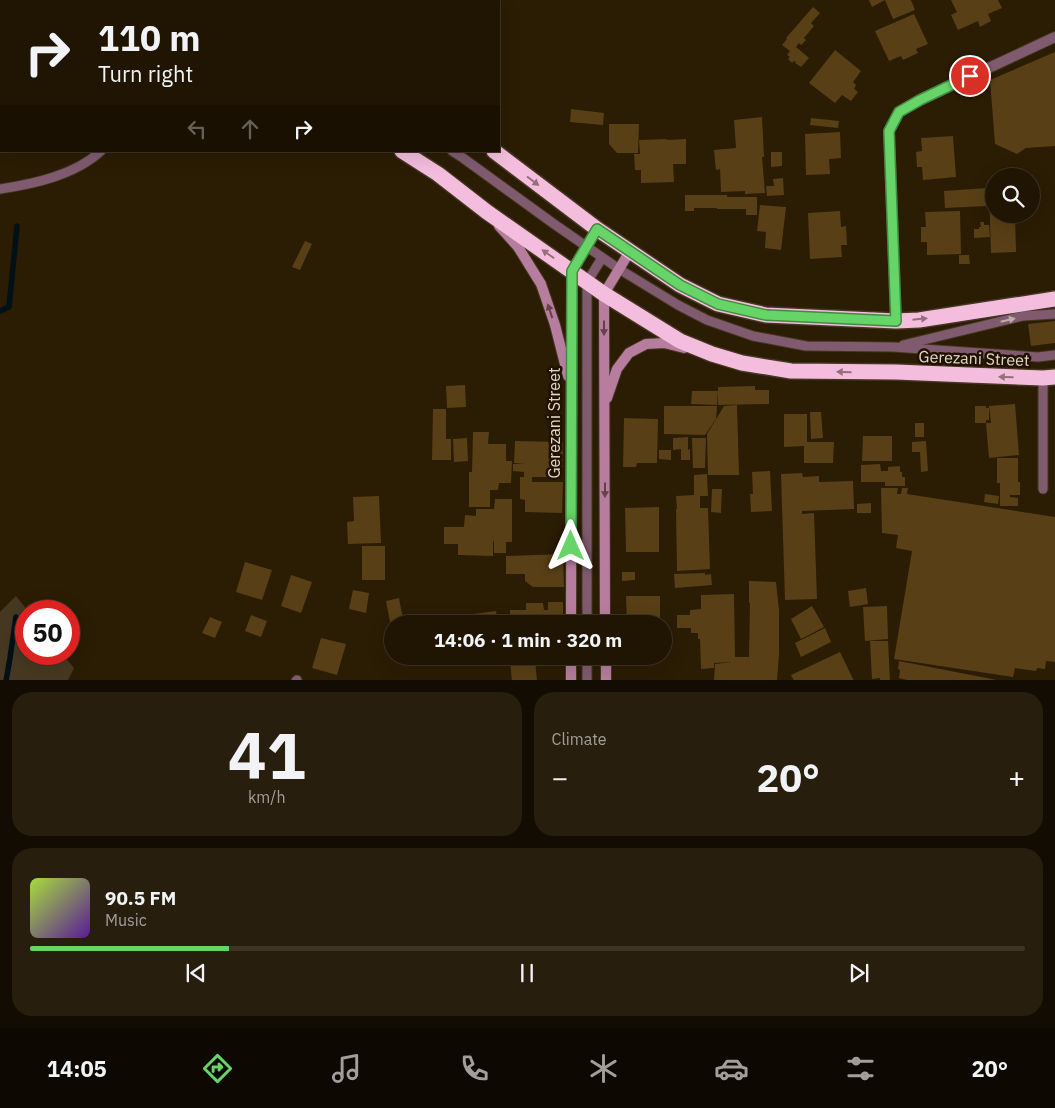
<!DOCTYPE html>
<html lang="en">
<head>
<meta charset="utf-8">
<style>
  :root { --surface:#201503; --page:#281e0d; --text:#f1f3f6; --muted:#a29f9a; --line:#3d3425; --accent:#66d467 }
  body { margin:0; font-family:"IBM Plex Sans",sans-serif; background:var(--page); color:var(--text); height:100vh; display:flex; flex-direction:column; font-size:19px; white-space:nowrap }
  * { box-sizing:border-box; margin:0 }
  p { font-size:16px; color:var(--muted) }
  .icon { flex:none; width:28px; height:28px; fill:none; stroke:currentColor; stroke-width:2; stroke-linecap:round; stroke-linejoin:round }
  .map { position:relative; height:680px; overflow:hidden }
  .drawer { display:flex; flex-direction:column; gap:12px; padding:12px; background:#120c02; flex:1 }
  .drawer>* { flex:none }
  .banner { position:absolute; left:0px; top:0px; width:500px; height:152px; box-shadow:0 5px 20px #0002,0 0 0 1px var(--line); background:#201503; color:var(--text); overflow:hidden }
  .fabs { position:absolute; left:985px; top:168px; display:grid; gap:10px }
  .fabs a { display:grid; place-items:center; width:55px; height:55px; border-radius:50%; background:var(--surface); box-shadow:0 5px 20px #0002,0 0 0 1px var(--line); font-size:25px }
  .speed { position:absolute; left:15px; top:600px; display:flex; gap:10px; font-size:25px; font-weight:700; text-align:center }
  .speed>* { display:grid; place-content:center; width:65px; height:65px; border-radius:50%; background:var(--surface); box-shadow:0 5px 20px #0002,0 0 0 1px var(--line); line-height:1 }
  .speed .limit { border:8px solid #d22; background:#fff; color:#111 }
  .pin { position:absolute; display:grid; place-items:center; width:42px; height:42px; color:#fff; margin:-21px; border:2px solid #fff; border-radius:50%; box-shadow:0 1px 5px #0007 }
  .me { position:absolute; width:55px; margin:-28px; rotate:0deg; stroke-linejoin:round; filter:drop-shadow(0 0 4px #0008) }
  .turn { display:flex; align-items:center; gap:18px; height:105px; padding:0 15px; font-size:22px }
  .turn .icon { width:65px; height:65px; stroke-width:2.5 }
  .turn b { display:block; font-size:35px; line-height:42px }
  .lanes { display:flex; align-items:center; height:48px; padding:0 15px; background:#0003; justify-content:center; gap:25px; direction:ltr }
  .lanes .off { opacity:.35 }
  .big { font-size:38px; font-weight:700; line-height:1.1 }
  .drawer .tile { flex:1; display:flex; flex-direction:column; justify-content:center; gap:8px; min-width:0; padding:0 18px; border-radius:20px; background:var(--page) }
  .drawer .dial { align-items:center; gap:0 }
  .dial b { font-size:65px; line-height:1 }
  .song { display:flex; align-items:center; gap:15px }
  .cover { width:60px; height:60px; border-radius:8px; background:linear-gradient(135deg,hsl(80 70% 55%),hsl(270 70% 35%)) }
  .played { height:5px; border-radius:2px; background:linear-gradient(90deg,var(--accent) 20%,var(--line) 20%) }
  .keys { display:flex; justify-content:space-around; direction:ltr }
  .heat { display:flex; justify-content:space-between; align-items:center; font-size:28px; direction:ltr }
  .drawer .tiles { flex:1; display:grid; gap:12px; grid-template-columns:1fr 1fr }
  .tile:last-child { grid-column:span 2 }
  .trip { position:absolute; left:384px; top:615px; width:288px; height:50px; border-radius:25px; background:var(--surface); box-shadow:0 5px 20px #0002,0 0 0 1px var(--line); font-weight:700; line-height:50px; text-align:center }
  .tabs { display:flex; height:80px; justify-content:space-around; align-items:center; background:#0d0801; color:var(--muted) }
  .tabs .icon { width:35px; height:35px }
  .tabs .selected { color:var(--accent) }
  .tabs b { font-size:22px; color:var(--text) }
  .map>svg:first-child { display:block }
  .green { fill:#473821 }
  .lines { fill:none; stroke-linecap:round; stroke-linejoin:round }
  .stream { stroke:#021117; stroke-width:5.5 }
  .building { fill:#583f16 }
  .lane-casing { stroke:#443620; stroke-width:11 }
  .street-casing { stroke:#443620; stroke-width:12 }
  .secondary-casing { stroke:#443620; stroke-width:12 }
  .highway-casing { stroke:#443620; stroke-width:18 }
  .lane { stroke:#805b70; stroke-width:9 }
  .street { stroke:#805b70; stroke-width:10 }
  .secondary { stroke:#b77d9f; stroke-width:10 }
  .highway { stroke:#f4bddd; stroke-width:15 }
  .oneway { fill:#95707a }
  .oneway2 { fill:#644248 }
  .oneway3 { fill:#bfacaa }
  .route-casing { stroke:#428a43; stroke-width:12 }
  .route { stroke:#66d467; stroke-width:9 }
  .labels { text-anchor:middle; stroke-width:5; stroke-linejoin:round; paint-order:stroke }
  .street-label { font-size:16px; fill:#e1d7c9; stroke:#211200 }
</style>
</head>
<body>
<div class="map">
<svg width="1055" height="681" viewBox="0 0 1055 681">
  <rect width="100%" height="100%" fill="#2b1c04"/>
  <path class="green" d="M16,596L28,611H26V654H62L74,668L68,680H0V612Z"/>
  <g class="lines">
    <g class="stream">
      <path d="M0,311L9,307L17,226"/>
      <path d="M6,681L10,658L16,617"/>
    </g>
  </g>
  <g class="building">
    <path d="M869,0H911L915,10L893,19L885,0L872,7Z"/>
    <path d="M951,0H998L1002,8L988,14L991,21L980,27L978,21L958,30L951,15L957,12Z"/>
    <path d="M813,7L820,13L811,23L814,26L804,38L806,40L801,45L799,43L796,47L809,58L801,67L795,63L796,62L794,61L792,63L788,59L790,57L787,55L790,51L782,45L787,39L786,38Z"/>
    <path d="M914,14L928,44L916,49L918,53L903,60L901,56L889,61L875,31Z"/>
    <path d="M835,50L861,71L853,82L856,85L854,89L858,92L851,101L842,95L835,103L809,83Z"/>
    <path d="M1055,52V146L1026,148L1017,154L995,144L990,80Z"/>
    <path d="M571,109L604,113L603,125L570,122Z"/>
    <path d="M762,117L764,157H762L765,193L745,194V191L721,192L720,169L716,170L714,150L736,148L734,120Z"/>
    <path d="M811,118L839,121L838,128L810,125Z"/>
    <path d="M609,124H639L638,153H617L609,144Z"/>
    <path d="M840,132L841,158L829,159L830,174L806,175L805,134Z"/>
    <path d="M953,136L956,177L923,180L922,167H917L916,152L922,151L921,138Z"/>
    <path d="M667,139V140L686,139V164H673L674,182L641,183V170H635L634,154H640L639,140Z"/>
    <path d="M771,152H782V166L771,167Z"/>
    <path d="M783,178L784,195L767,196L766,186H774L773,179Z"/>
    <path d="M987,188V206L945,208L944,191Z"/>
    <path d="M989,188H994V214H1015L1016,252L991,253Z"/>
    <path d="M685,195H727V197H757V215H746V209H717V208H694V211H685Z"/>
    <path d="M760,205L786,207L781,250L765,248L766,232L757,231Z"/>
    <path d="M840,211L841,227L846,226L847,245H841L842,257L810,259L808,213Z"/>
    <path d="M960,211L961,254L927,255V242H921V227H926L925,212Z"/>
    <path d="M980,222H984V225H989L990,237L974,238V229H979V227H981Z"/>
    <path d="M305,241L312,244L300,270L292,267Z"/>
    <path d="M959,255H969L970,264H959Z"/>
    <path d="M1055,321V343L1031,346L1028,324Z"/>
    <path d="M465,385L466,407L447,408L446,386Z"/>
    <path d="M755,386V390H769V404L718,405V387Z"/>
    <path d="M692,391H718L717,405L691,404Z"/>
    <path d="M1015,404L1019,455L989,458L986,423H991L989,406Z"/>
    <path d="M737,405L739,475H708L707,434L724,406Z"/>
    <path d="M664,406H717L716,419L705,435L664,434Z"/>
    <path d="M975,406H986V408H989V420H986V423H975Z"/>
    <path d="M433,409H446V439H451V460H432Z"/>
    <path d="M810,412H821L823,438L811,439Z"/>
    <path d="M784,414H807V442H834L833,463H804V446L784,447Z"/>
    <path d="M624,418L658,419L657,463H637L636,467H623Z"/>
    <rect x="915" y="423" width="9" height="14"/>
    <path d="M473,432H489L488,444H506V461H512L511,483H499L498,490H490V507H469V472H472Z"/>
    <path d="M863,436H892V461H862Z"/>
    <path d="M688,437V450L690,449V460H681V449L673,450V438Z"/>
    <path d="M467,438L468,461L454,462L453,439Z"/>
    <path d="M692,438H706L705,468H693Z"/>
    <path d="M515,441L563,442L562,477H532V482H563L562,513L525,512V500L520,499V477H524V472L513,471V464H525L514,463Z"/>
    <path d="M926,441L928,471L921,472L920,452H912V442Z"/>
    <path d="M659,450H671V460L659,459Z"/>
    <path d="M997,458H1018V482H1020V495H1010V497L1018,498V506H1000V483H997Z"/>
    <path d="M880,464L881,471H888V467L900,466V472H902V477H905V486H885V482H861V465Z"/>
    <path d="M770,471L772,511L751,512L750,494H753L752,472Z"/>
    <path d="M802,473L803,477L819,476V482L853,481L854,509L802,511V514L814,513L817,599L785,600L781,474Z"/>
    <path d="M707,474L708,496H700V508H708L710,569L677,571L676,509H696H677L676,496L694,495V475Z"/>
    <path d="M881,488H898L897,494H901L902,488H908L907,494L1055,517V662L1046,661L1045,669L1037,668L1036,671L1015,668L1013,677L894,659L912,551L896,548L898,535L882,533Z"/>
    <path d="M712,489H722L721,513L711,512Z"/>
    <path d="M985,494L999,496L998,504L984,502Z"/>
    <path d="M379,496L381,543L348,544L347,522L354,521L353,497Z"/>
    <path d="M495,499H512V542H506V553H494V541L493,542V556L458,555V544H444V527H464L465,515L476,516V509H494Z"/>
    <path d="M871,503V513H857V504Z"/>
    <path d="M659,507V552H626L625,508Z"/>
    <rect x="362" y="546" width="23" height="34"/>
    <path d="M563,554L564,587H533L525,581V574H506V556Z"/>
    <path d="M245,562L272,570L262,600L236,592Z"/>
    <path d="M622,572H635V580L622,581Z"/>
    <path d="M705,573V575L711,574L712,585L675,588L674,574Z"/>
    <path d="M291,575L312,582L301,613L281,606Z"/>
    <path d="M749,581L776,582L779,610V653L777,681H714L715,664L732,662L714,663V668L701,669L700,639H698V633H691V628H677V615H690V610L701,609V595L734,594L735,657H749L750,603H749Z"/>
    <path d="M866,588L868,604L850,607L848,591Z"/>
    <path d="M353,590L369,593L366,613L349,609Z"/>
    <path d="M626,596H660V624H627Z"/>
    <path d="M399,598L404,624H392V632L386,601Z"/>
    <path d="M548,602H563V624H510V610H526V603H543L544,610H548Z"/>
    <path d="M812,606L824,627L801,639L791,619Z"/>
    <path d="M887,606L888,639L865,641L863,607Z"/>
    <path d="M496,611L498,624H462L459,616Z"/>
    <path d="M251,615L267,621L261,637L245,631Z"/>
    <path d="M210,617L222,622L215,638L202,633Z"/>
    <path d="M825,628L831,642L801,657L795,643Z"/>
    <path d="M321,638L346,644L337,675L312,668Z"/>
    <path d="M870,641H888L890,681H880V678L872,679Z"/>
    <path d="M840,652L854,681H794L791,675Z"/>
    <path d="M535,659L537,681H512L510,661Z"/>
    <path d="M899,661L997,680V681H911L899,678L900,670L898,669Z"/>
  </g>
  <g class="lines">
    <g class="lane-casing">
      <g id="lane">
        <path d="M0,70L1,69"/>
        <path d="M452,151L463,158L554,224L619,269L678,305L707,320L753,336L806,346L893,347L1038,357L1055,355"/>
        <path d="M0,189C34,184 75,175 101,151"/>
        <path d="M903,345L1023,316L1055,314"/>
        <path d="M1043,378V489"/>
        <path d="M587,624V282L602,258"/>
        <path d="M587,656V681"/>
        <path d="M296,681L297,680"/>
      </g>
    </g>
    <g class="street-casing">
      <path id="street" d="M896,321L889,131L899,112L920,100L1055,37"/>
    </g>
    <g class="secondary-casing">
      <g id="secondary">
        <path d="M499,226L518,247L541,284L555,325L568,376"/>
        <path d="M607,398L617,369L629,353L646,344L664,343L684,348"/>
        <path d="M571,624L572,271L597,229"/>
        <path d="M605,624L604,294L630,251"/>
        <path d="M606,656V681"/>
        <path d="M571,681V656"/>
      </g>
    </g>
    <g class="highway-casing">
      <g id="highway">
        <path d="M227,0L232,1"/>
        <path d="M88,1L92,0"/>
        <path d="M0,37L1,36"/>
        <path d="M0,99L1,98"/>
        <path d="M402,151L438,174L487,212L604,294L680,341L712,354L742,363L791,371L896,372L1043,378L1055,377"/>
        <path d="M494,151L597,229L680,285L718,304L766,315L896,321L919,320L1055,299"/>
      </g>
    </g>
    <use href="#lane" class="lane"/>
    <use href="#street" class="street"/>
    <use href="#secondary" class="secondary"/>
    <use href="#highway" class="highway"/>
  </g>
  <defs><path id="oneway-solid" d="M-6-.8H1V-3.2L6.5 0L1 3.2V.8H-6Z" transform="scale(1.25)"/></defs>
  <g class="oneway">
    <use href="#oneway-solid" transform="translate(533 181) rotate(37)"/>
    <use href="#oneway-solid" transform="translate(548 254) rotate(-145)"/>
    <use href="#oneway-solid" transform="translate(920 319) rotate(-6)"/>
    <use href="#oneway-solid" transform="translate(844 372) rotate(-179)"/>
    <use href="#oneway-solid" transform="translate(1006 377) rotate(-178)"/>
  </g>
  <g class="oneway2">
    <use href="#oneway-solid" transform="translate(550 311) rotate(-108)"/>
    <use href="#oneway-solid" transform="translate(604 328) rotate(90)"/>
    <use href="#oneway-solid" transform="translate(605 490) rotate(90)"/>
  </g>
  <use class="oneway3" href="#oneway-solid" transform="translate(1008 320) rotate(-13)"/>
  <g class="lines">
    <g class="route-casing">
      <path id="route" d="M571,546L572,271L597,229L680,285L718,304L766,315L896,321L889,131L899,112L920,100L970,76"/>
    </g>
    <use href="#route" class="route"/>
  </g>
  <g class="labels">
    <g class="street-label">
      <text transform="translate(974 358) rotate(2)" y="6">Gerezani Street</text>
      <text transform="translate(554 423) rotate(-90)" y="6">Gerezani Street</text>
    </g>
  </g>
</svg>
<div class="fabs">
<a><svg class="icon" aria-label="search" viewBox="0 0 24 24"><circle cx="10" cy="10" r="6"/><path d="M15 15l6 6"/></svg></a>
</div>
<div class="speed"><div class="limit">50</div></div>
<div class="pin" style="left:970px;top:76px;background:#d93025"><svg class="icon" aria-label="arrive" viewBox="0 0 24 24"><path d="M6 21V4h12l-3 4 3 4H6"/></svg></div>
<svg class="me" style="left:571px;top:546px" viewBox="-20 -20 40 40"><path d="M0-17L14 15 0 8-14 15z" fill="#66d467" stroke="#fff" stroke-width="4"/></svg>
<div class="trip">14:06 · 1 min · 320 m</div>
<div class="banner">
<div class="turn"><svg class="icon" aria-label="right" viewBox="0 0 24 24"><path d="M7 20v-9h11M14 6l5 5-5 5"/></svg><div><b>110 m</b>Turn right</div></div>
<div class="lanes"><svg class="icon off" aria-label="left" viewBox="0 0 24 24"><path d="M17 20v-9H6M10 6l-5 5 5 5"/></svg><svg class="icon off" aria-label="ahead" viewBox="0 0 24 24"><path d="M12 20V5M6 11l6-6 6 6"/></svg><svg class="icon" aria-label="right" viewBox="0 0 24 24"><path d="M7 20v-9h11M14 6l5 5-5 5"/></svg></div>
</div>
</div>
<section class="drawer">
<div class="tiles">
<div class="tile dial"><b>41</b><p>km/h</p></div>
<div class="tile"><p>Climate</p>
<div class="heat"><a>−</a><b class="big">20°</b><a>+</a></div>
</div>
<div class="tile">
<div class="song"><i class="cover"></i><div><b>90.5 FM</b><p>Music</p></div></div>
<div class="played"></div>
<div class="keys"><svg class="icon" aria-label="previous" viewBox="0 0 24 24"><path d="M18 5L8 12l10 7zM5 5v14"/></svg><svg class="icon" aria-label="pause" viewBox="0 0 24 24"><path d="M8 5v14M16 5v14"/></svg><svg class="icon" aria-label="next" viewBox="0 0 24 24"><path d="M6 5l10 7-10 7zM19 5v14"/></svg></div>
</div>
</div>
</section>
<nav class="tabs">
<b>14:05</b>
<svg class="icon selected" aria-label="directions" viewBox="0 0 24 24"><path d="M12 3l9 9-9 9-9-9zM9 14v-3h6M13 9l2 2-2 2"/></svg>
<svg class="icon" aria-label="music" viewBox="0 0 24 24"><path d="M9 18V5l10-2v13"/><circle cx="6" cy="18" r="3"/><circle cx="16" cy="16" r="3"/></svg>
<svg class="icon" aria-label="phone" viewBox="0 0 24 24"><path d="M5 4h4l2 5-3 2q2 4 5 5l2-3 5 2v4C11 20 4 13 5 4z"/></svg>
<svg class="icon" aria-label="climate" viewBox="0 0 24 24"><path d="M12 3v18M4 7l16 10M4 17L20 7"/></svg>
<svg class="icon" aria-label="car" viewBox="0 0 24 24"><path d="M5 17H2v-5l4-1 3-4h7l3 4 3 1v5h-3M9 17h6M6 11h13"/><circle cx="7" cy="17" r="2"/><circle cx="17" cy="17" r="2"/></svg>
<svg class="icon" aria-label="filters" viewBox="0 0 24 24"><path d="M4 7h16M4 17h16"/><circle cx="9" cy="7" r="2"/><circle cx="15" cy="17" r="2"/></svg>
<b>20°</b>
</nav>
</body>
</html>
